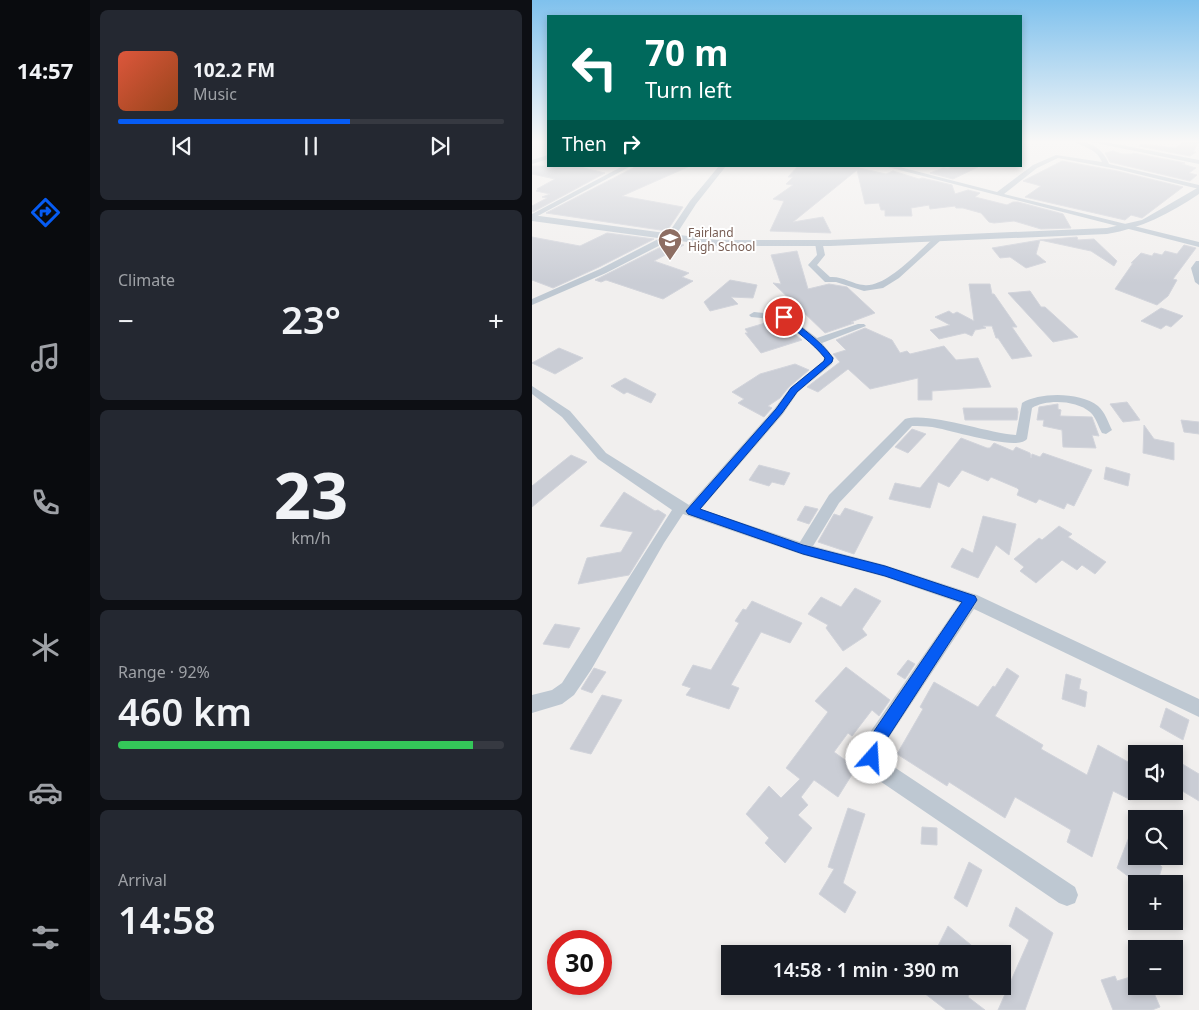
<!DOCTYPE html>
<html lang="en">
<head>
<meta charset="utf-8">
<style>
  :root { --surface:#171b24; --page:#242831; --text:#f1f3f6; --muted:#9ea1a6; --line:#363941; --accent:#065cf4 }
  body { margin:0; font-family:"Noto Sans",sans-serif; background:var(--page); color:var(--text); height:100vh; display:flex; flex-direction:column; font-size:19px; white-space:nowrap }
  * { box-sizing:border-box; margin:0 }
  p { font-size:16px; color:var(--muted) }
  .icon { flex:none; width:28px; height:28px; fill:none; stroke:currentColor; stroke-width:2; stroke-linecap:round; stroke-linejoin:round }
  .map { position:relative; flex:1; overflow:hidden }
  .sheet { display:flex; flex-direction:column; gap:10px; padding:10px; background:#0d0f14; width:442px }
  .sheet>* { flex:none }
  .banner { position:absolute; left:15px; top:15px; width:475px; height:152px; border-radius:0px; box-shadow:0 2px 8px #0003; background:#00695c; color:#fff; overflow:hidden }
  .fabs { position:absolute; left:596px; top:745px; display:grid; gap:10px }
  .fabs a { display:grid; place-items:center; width:55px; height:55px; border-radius:0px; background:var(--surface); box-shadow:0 2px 8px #0003; font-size:25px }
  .speed { position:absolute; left:15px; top:930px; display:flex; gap:10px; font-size:25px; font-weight:700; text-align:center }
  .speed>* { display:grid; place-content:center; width:65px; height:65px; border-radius:50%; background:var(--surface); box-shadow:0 2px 8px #0003; line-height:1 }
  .speed .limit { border:8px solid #d22; background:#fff; color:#111 }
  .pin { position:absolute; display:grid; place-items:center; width:42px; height:42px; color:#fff; margin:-21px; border:2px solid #fff; border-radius:50%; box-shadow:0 1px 5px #0007 }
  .me { position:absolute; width:55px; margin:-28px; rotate:19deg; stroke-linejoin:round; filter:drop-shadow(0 0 4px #0008) }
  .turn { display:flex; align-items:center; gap:18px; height:105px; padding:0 15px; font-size:22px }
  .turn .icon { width:65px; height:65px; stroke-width:2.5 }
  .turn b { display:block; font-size:35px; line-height:42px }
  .then { display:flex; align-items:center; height:48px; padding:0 15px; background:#0003; gap:10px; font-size:19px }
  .big { font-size:38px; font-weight:600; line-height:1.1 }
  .sheet .tile { flex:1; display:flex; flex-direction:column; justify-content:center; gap:8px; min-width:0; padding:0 18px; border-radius:8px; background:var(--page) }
  .sheet .dial { align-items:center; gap:0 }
  .dial b { font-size:65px; line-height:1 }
  .song { display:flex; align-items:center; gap:15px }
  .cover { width:60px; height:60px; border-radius:8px; background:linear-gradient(135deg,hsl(10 70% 55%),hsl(20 70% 35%)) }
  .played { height:5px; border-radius:2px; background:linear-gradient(90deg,var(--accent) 60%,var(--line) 60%) }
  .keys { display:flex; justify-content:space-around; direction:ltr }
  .heat { display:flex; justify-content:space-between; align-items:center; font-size:28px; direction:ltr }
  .charge { height:8px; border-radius:4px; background:linear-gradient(90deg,#34c759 92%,var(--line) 0) }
  .trip { position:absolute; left:189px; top:945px; width:290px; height:50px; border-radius:0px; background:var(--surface); box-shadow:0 2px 8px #0003; font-weight:600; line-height:50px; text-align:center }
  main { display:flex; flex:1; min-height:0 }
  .tabs { display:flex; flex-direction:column; width:90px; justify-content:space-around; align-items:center; background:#090b0e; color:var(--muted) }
  .tabs .icon { width:35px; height:35px }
  .tabs .current { color:var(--accent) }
  .tabs b { font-size:22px; color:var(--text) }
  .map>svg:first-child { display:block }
  .building { fill:#cacdd5; stroke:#d2d4db }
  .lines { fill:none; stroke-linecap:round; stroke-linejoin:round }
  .minor { fill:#bec8d2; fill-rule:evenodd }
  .tertiary { fill:#bec8d2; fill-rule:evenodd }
  .route { fill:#065cf4; stroke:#043c9f }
  .labels { text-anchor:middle; stroke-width:4; stroke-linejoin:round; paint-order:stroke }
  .far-education-label { font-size:12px; fill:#785e54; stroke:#fff; text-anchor:start }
</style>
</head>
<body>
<main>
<nav class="tabs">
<b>14:57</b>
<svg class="icon current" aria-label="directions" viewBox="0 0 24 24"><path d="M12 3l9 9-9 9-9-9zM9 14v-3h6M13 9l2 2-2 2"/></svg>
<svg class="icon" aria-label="music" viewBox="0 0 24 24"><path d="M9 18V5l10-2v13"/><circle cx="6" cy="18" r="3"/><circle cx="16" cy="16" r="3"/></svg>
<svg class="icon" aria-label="phone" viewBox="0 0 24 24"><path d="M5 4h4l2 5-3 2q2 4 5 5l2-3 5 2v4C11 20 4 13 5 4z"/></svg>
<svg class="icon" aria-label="climate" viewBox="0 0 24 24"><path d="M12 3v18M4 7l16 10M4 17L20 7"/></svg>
<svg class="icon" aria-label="car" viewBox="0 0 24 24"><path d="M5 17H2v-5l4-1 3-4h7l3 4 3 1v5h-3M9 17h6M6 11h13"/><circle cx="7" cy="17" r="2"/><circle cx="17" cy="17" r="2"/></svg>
<svg class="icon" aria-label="filters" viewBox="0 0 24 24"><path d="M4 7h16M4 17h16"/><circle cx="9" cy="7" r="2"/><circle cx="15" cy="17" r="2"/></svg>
</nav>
<section class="sheet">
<div class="tile">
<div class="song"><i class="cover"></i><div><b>102.2 FM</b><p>Music</p></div></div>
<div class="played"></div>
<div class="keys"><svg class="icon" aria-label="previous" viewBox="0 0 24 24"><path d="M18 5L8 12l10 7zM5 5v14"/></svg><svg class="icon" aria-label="pause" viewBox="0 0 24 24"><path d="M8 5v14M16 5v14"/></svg><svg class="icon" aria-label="next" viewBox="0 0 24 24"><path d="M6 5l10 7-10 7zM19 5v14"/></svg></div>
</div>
<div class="tile"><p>Climate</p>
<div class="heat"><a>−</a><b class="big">23°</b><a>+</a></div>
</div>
<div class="tile dial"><b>23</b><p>km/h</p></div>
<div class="tile"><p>Range · 92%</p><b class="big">460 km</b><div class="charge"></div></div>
<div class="tile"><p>Arrival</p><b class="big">14:58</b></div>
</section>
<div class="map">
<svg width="667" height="1010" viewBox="0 0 667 1010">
  <rect width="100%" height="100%" fill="#f1efee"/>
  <g class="building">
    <path d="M652,141H667L661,152H664L658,156L607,146L609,144L644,148Z"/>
    <path d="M581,151L590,154H600L601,153L653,163L650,164L664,168L657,173L665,175L658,181L578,162L573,153Z"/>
    <path d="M530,161L585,171L651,187L610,218L599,215L593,220L493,197L509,186L491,181Z"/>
    <path d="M0,166H44L73,173L1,212L0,206L15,198L10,197L18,194L4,191L7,189H5L23,179L0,174Z"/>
    <path d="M105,166H158L90,196L151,207L135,231L14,213Z"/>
    <path d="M266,166H329L327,168L354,174L361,171L387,179L390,178L420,185L423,194L436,190L448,193L443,197L475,205L481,202H486L531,214L539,228L509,229L482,221L462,223L457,222L449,213L431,208H424L423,206L398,209L397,205L379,208L380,216H353V210H349L347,203L333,204L325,170L261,222L291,217L299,233L238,231L252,201L241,199L261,185L254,184L261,177H256Z"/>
    <path d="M421,166H446V167L421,179L398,173L411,168L416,169Z"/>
    <path d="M75,233L122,239L67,267L21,288L0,280V237L48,246Z"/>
    <path d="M545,237L546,240L562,239L585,261L582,266L559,251L508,240Z"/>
    <path d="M508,240L504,254L514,262L494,268L478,257L468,258L460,248Z"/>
    <path d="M139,242L152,245L122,261L157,273L150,277L161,281L131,299L74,280L69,282L63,280Z"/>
    <path d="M652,245L664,248L641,279L645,280L636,296L625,305L583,289L601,263H599L609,253L620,256L622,253L630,255L633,251L645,254Z"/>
    <path d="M265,251L276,289L297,284L315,287L343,313L319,322L322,323L293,333L241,283L249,284L239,255Z"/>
    <path d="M198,280L225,285L221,298L199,297L206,304L178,311L172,302Z"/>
    <path d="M437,284H458L460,294H462L485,327H480L500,356L480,359L466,338H464L460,326H451L454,328L443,330L440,336L433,333L407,339L398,330L418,325L403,317L417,311L421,314L425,312L442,321Z"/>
    <path d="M498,291L509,307H513L546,337L521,342L476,293Z"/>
    <path d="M629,308L651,316L639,327L634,325L629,329L609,321Z"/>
    <path d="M240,321L248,322L270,340L229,353L213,333H216L213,329Z"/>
    <path d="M333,328L360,340L368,353L375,351L378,354L412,346L424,360L446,358L459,387L400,391V400H386V378L338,389L316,369L286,392L275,387L308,362L301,354L314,350L304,340Z"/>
    <path d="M27,348L51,358L23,374L0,363Z"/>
    <path d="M263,364L277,370L257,387L248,398L236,406L240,408L232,417L206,403L212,399L200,392L228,374Z"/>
    <path d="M93,378L124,394L119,403L95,392L92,394L79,386Z"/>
    <path d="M595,402L608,420L591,422L578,404Z"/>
    <path d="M526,404V409L529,410L528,416L560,417L567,436L560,435L564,448L531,447L530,430L511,426L512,420H505L507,407Z"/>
    <path d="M431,408H485L486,412L485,420H433Z"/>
    <path d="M649,420L667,422V434L652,432Z"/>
    <path d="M612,425L622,439L642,443V460L611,453Z"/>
    <path d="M380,429L394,434L376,453L363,447Z"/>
    <path d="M429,438L455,448H458L462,443L481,451L484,447L498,453L499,458L500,454L508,457L511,453L560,470L542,506L535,503L532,509L507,499L504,503L485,495L487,490L485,488L459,477L456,481L430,470L417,487L406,482L398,508L357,499L363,483L388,488Z"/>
    <path d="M39,455L55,462L0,507V486Z"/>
    <path d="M227,465L258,473L252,485L240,482L237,486L217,480Z"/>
    <path d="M574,467L598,474L596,486L572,479Z"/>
    <path d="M92,492L123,511L126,510L134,515L97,575L46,584L55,558L89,552L101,532L68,526Z"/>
    <path d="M273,506L286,509L277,524L265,520Z"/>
    <path d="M313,508L341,517L322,554L286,542L302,514L308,516Z"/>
    <path d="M451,516L484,524L477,555L464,545L446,578L419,567L430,548L441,553Z"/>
    <path d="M527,526L540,534L536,537L574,562L563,574L550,565L545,570L530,560L504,583L488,571L492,567L482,559L507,538L510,540Z"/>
    <path d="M323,588L349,601L330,629L335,635L311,651L294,628L296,625L276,614L289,597L309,607Z"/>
    <path d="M220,601L270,623L258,643L229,632L199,685L207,688L197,709L154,695L159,688L150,685L161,665L179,670L207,623L203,621L211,609L214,610Z"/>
    <path d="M23,624L48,628L37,648L11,644Z"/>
    <path d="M376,660L383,664L373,679L365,674Z"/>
    <path d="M314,667L358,700L347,716L340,710L320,736L316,733L302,752L324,768L306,797L282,780L269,797L276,805L266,815L280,828L253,863L233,843L237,838L214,814L237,786L249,798L268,779L254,768L296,712L283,701Z"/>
    <path d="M62,668L74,672L60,693L49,689Z"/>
    <path d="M475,668L487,676L463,716L511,745L509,749L555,775L566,745L605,767V782L603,781L599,800L581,791L560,857L535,842L539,830L483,797L473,818L417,782L415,786L365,754L391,709L388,707L402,682L446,707L461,686L463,687Z"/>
    <path d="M534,674L549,679L547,689L555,692L553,707L530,699Z"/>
    <path d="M70,695L90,700L59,754L38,749Z"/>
    <path d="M634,708L657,720L651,740L628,727Z"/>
    <path d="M642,759L667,774V801L642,786Z"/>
    <path d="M316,808L333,814L311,883L324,892L313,913L287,894L302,869L296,867Z"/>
    <path d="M604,819L605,856H628L626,863L630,867L625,884H600L601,880L585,868Z"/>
    <path d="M390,827L405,828V845L389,844Z"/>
    <path d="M437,862L450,870L435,907L422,898Z"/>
    <path d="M484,907L521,933L493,1010H466L497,940L477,926Z"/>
    <path d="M416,926L450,954H402Z"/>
    <path d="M605,975V986H619L628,1007L620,1010H581L569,980L583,976L585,981Z"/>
    <path d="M383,986H441L436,997L453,1010H414Z"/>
  </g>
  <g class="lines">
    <g class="minor">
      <path d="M541,141C557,141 571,148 577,164L667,185V189L585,169L526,158L505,168L472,194L667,242V247L352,166H364L465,192L501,165L524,155L570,162C565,149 553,148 541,141Z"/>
      <path d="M554,141H568L667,160V164Z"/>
      <path d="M16,155V159L0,164V160Z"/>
      <path d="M91,166H99L0,219V214Z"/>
      <path d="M187,166H194L164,204L142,238L74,273L0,305V299L68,269L136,234L158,201Z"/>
      <path d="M403,237L410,239L367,278L351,288L332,291L304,282H293L276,265L285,255L283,243L290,241L293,255L285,265L298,277C311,276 320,284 332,285C354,288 387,251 403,237Z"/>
      <path d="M664,261H667V285L663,282L659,268Z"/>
      <path d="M222,312L255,315L285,338L326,324H332L334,326L290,343L302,358L300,364L266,392L251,414L169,509L268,542L297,495L373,419C399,412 453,433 484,435L490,403C508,392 548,392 566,406C573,412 576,422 580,430L574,434L570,433C566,426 564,417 558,412C544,400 514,399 500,408L495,439C486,452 416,429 400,427C393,426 387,426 380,426L307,503L281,546L353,565L445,595L667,699V717L442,609L350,748V756L353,761L543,887L546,895L543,903L535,906L527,903L339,775L330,758L334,738L428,603L353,577L271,555L151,514L132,543L59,670L42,695L30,704L0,713V695L20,690L30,683L140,510L66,459L30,417L0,394V386L38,411L74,453L157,505L243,408L258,388L291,361L292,358L280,344L249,320L219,317L217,315Z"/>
    </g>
    <path class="tertiary" d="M667,187V194C637,214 610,228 575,234L298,246H185L0,221V215L185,240H298L575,228L610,220Z"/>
  </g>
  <linearGradient id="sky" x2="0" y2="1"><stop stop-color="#7fc1ed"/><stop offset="0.5" stop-color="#f9f8f7"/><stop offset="1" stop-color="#f9f8f7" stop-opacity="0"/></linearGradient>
  <rect width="667" height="283" fill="url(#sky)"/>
  <path class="route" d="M249,315H255C272,331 287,339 301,358L300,362L265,392L250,413L168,509L271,545L353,566L443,596L445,600L349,748L345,764L340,766L334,764L332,758L336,740L430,602L353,576L271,554L156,514L154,511L244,409L259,388L292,361L293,358C280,342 264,332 249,318Z"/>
  <defs>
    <g id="school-pin" transform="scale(1.25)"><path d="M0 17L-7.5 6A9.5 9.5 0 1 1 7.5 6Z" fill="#8d6e63" stroke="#fff"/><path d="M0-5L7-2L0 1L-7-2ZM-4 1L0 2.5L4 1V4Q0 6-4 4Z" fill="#fff"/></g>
  </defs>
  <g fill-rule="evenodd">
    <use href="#school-pin" x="138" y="240"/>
  </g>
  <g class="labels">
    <g class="far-education-label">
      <text x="156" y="237">Fairland<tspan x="156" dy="14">High School</tspan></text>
    </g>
  </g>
</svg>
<div class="fabs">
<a><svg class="icon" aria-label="sound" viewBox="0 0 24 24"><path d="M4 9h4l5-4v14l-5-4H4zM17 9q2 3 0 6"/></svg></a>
<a><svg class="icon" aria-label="search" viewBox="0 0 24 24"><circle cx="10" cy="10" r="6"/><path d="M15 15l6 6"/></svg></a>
<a>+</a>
<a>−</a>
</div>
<div class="speed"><div class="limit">30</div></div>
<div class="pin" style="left:252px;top:317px;background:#d93025"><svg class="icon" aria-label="arrive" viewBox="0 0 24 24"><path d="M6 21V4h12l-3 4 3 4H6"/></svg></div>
<svg class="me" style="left:340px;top:758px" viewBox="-20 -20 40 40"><circle r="19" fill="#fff"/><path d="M0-13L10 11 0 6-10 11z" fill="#065cf4"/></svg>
<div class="trip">14:58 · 1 min · 390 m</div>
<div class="banner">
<div class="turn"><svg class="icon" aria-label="left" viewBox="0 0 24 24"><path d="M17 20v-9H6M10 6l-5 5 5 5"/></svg><div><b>70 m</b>Turn left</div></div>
<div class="then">Then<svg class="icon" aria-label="right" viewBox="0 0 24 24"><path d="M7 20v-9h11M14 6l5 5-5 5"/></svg></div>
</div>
</div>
</main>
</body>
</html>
